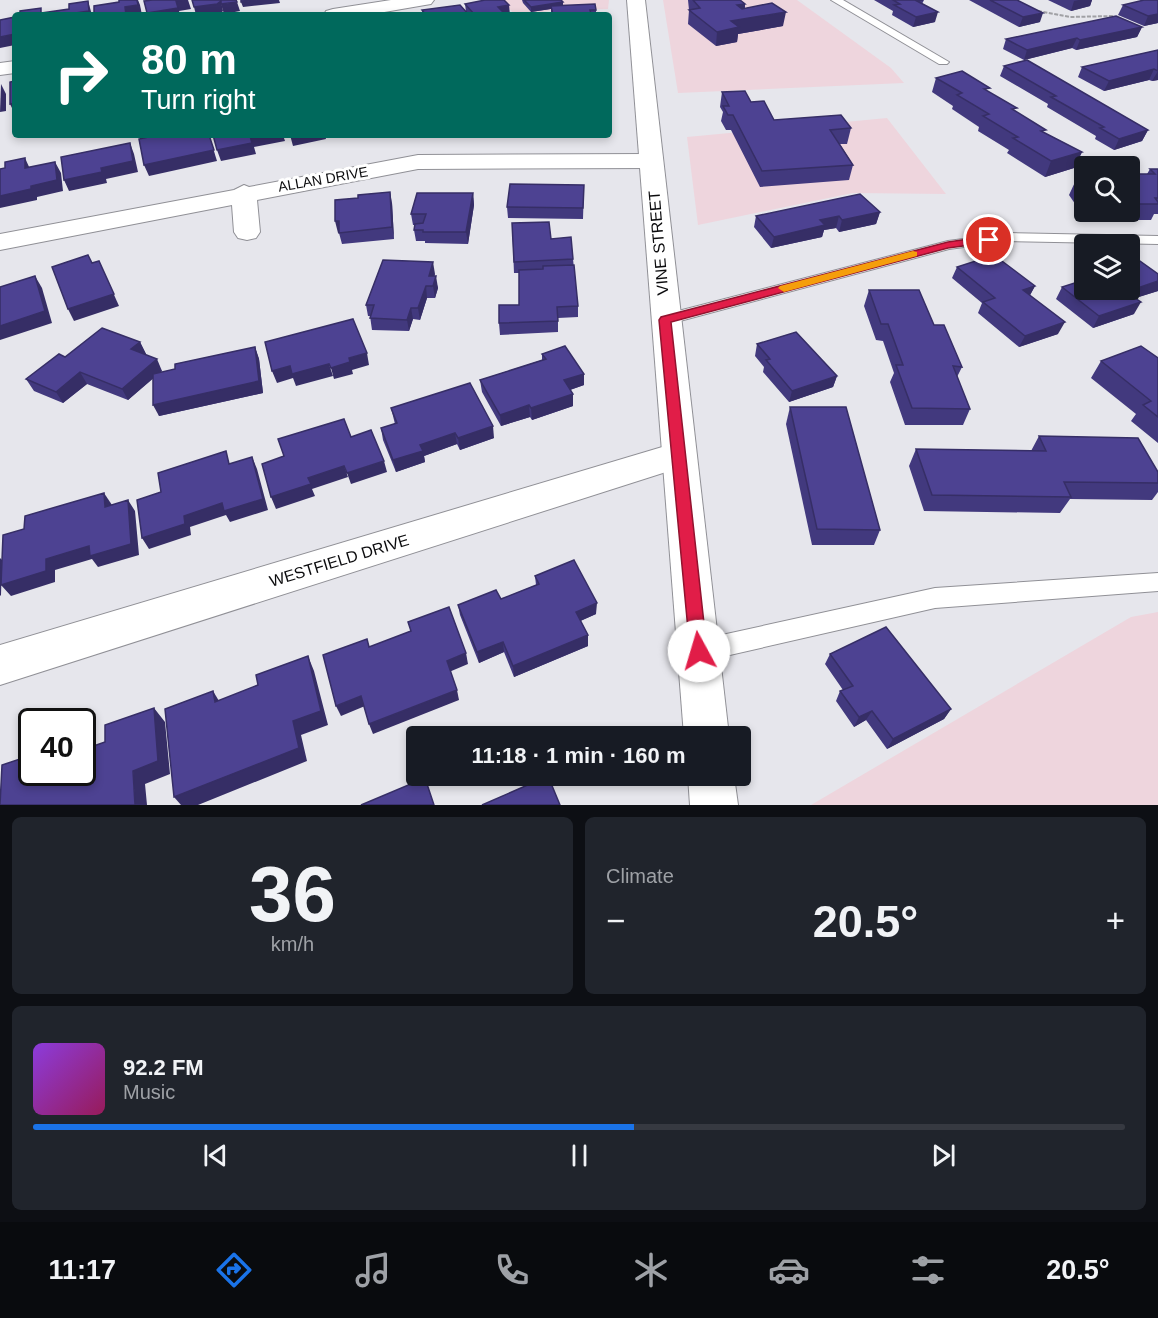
<!DOCTYPE html>
<html lang="en">
<head>
<meta charset="utf-8">
<style>
  :root { --surface:#171b24; --page:#20242c; --text:#f1f3f6; --muted:#9ea1a6; --line:#363941; --accent:#1a73e8 }
  body { margin:0; font-family:Arial,sans-serif; background:var(--page); color:var(--text); height:100vh; display:flex; flex-direction:column; font-size:22px; white-space:nowrap }
  * { box-sizing:border-box; margin:0 }
  p { font-size:20px; color:var(--muted) }
  .icon { flex:none; width:33px; height:33px; fill:none; stroke:currentColor; stroke-width:2; stroke-linecap:round; stroke-linejoin:round }
  .map { position:relative; height:805px; overflow:hidden }
  .side { display:flex; flex-direction:column; gap:12px; padding:12px; background:#0d0f14; flex:1 }
  .side>* { flex:none }
  .hud { position:absolute; left:12px; top:12px; width:600px; height:126px; border-radius:6px; box-shadow:0 3px 9px #0003; background:#00695c; color:#fff; overflow:hidden }
  .fabs { position:absolute; left:1074px; top:156px; display:grid; gap:12px }
  .fabs a { display:grid; place-items:center; width:66px; height:66px; border-radius:6px; background:var(--surface); box-shadow:0 3px 9px #0003; font-size:30px }
  .speed { position:absolute; left:18px; top:708px; display:flex; gap:12px; font-size:30px; font-weight:700; text-align:center }
  .speed>* { display:grid; place-content:center; width:78px; height:78px; border-radius:50%; background:var(--surface); box-shadow:0 3px 9px #0003; line-height:1 }
  .speed .limit { border:3px solid #111; border-radius:9px; background:#fff; color:#111 }
  .pin { position:absolute; display:grid; place-items:center; width:51px; height:51px; color:#fff; margin:-26px; border:3px solid #fff; border-radius:50%; box-shadow:0 2px 6px #0007 }
  .me { position:absolute; width:66px; margin:-33px; rotate:354deg; stroke-linejoin:round; filter:drop-shadow(0 0 4px #0008) }
  .turn { display:flex; align-items:center; gap:21px; height:126px; padding:0 30px; font-size:27px }
  .turn .icon { width:78px; height:78px; stroke-width:2.5 }
  .turn b { display:block; font-size:42px; line-height:51px }
  .big { font-size:45px; font-weight:600; line-height:1.1 }
  .side .tile { flex:1; display:flex; flex-direction:column; justify-content:center; gap:9px; min-width:0; padding:0 21px; border-radius:9px; background:var(--page) }
  .side .dial { align-items:center; gap:0 }
  .dial b { font-size:78px; line-height:1 }
  .song { display:flex; align-items:center; gap:18px }
  .cover { width:72px; height:72px; border-radius:9px; background:linear-gradient(135deg,hsl(270 70% 55%),hsl(330 70% 35%)) }
  .played { height:6px; border-radius:3px; background:linear-gradient(90deg,var(--accent) 55%,var(--line) 55%) }
  .keys { display:flex; justify-content:space-around; direction:ltr }
  .heat { display:flex; justify-content:space-between; align-items:center; font-size:33px; direction:ltr }
  .side .tiles { flex:1; display:grid; gap:12px; grid-template-columns:1fr 1fr }
  .tile:last-child { grid-column:span 2 }
  .trip { position:absolute; left:406px; top:726px; width:345px; height:60px; border-radius:6px; background:var(--surface); box-shadow:0 3px 9px #0003; font-weight:600; line-height:60px; text-align:center }
  .tab-bar { display:flex; height:96px; justify-content:space-around; align-items:center; background:#090b0e; color:var(--muted) }
  .tab-bar .icon { width:42px; height:42px }
  .tab-bar .on { color:var(--accent) }
  .tab-bar b { font-size:27px; color:var(--text) }
  .map>svg:first-child { display:block }
  .commercial { fill:#eed5dd }
  .lines { fill:none; stroke-linecap:round; stroke-linejoin:round }
  .service-casing { stroke:#909096; stroke-width:2 }
  .minor-casing { stroke:#909096; stroke-width:2 }
  .tertiary-casing { stroke:#909096; stroke-width:2 }
  .path { stroke:#a0a0a4; stroke-width:2; stroke-dasharray:4 1.5; stroke-linecap:butt }
  .service { fill:#fff; fill-rule:evenodd }
  .minor { fill:#fff; fill-rule:evenodd }
  .tertiary { fill:#fff; fill-rule:evenodd }
  .wall { fill:#42397e }
  .shaded-wall { fill:#362e66 }
  .building { fill:#4d4292; stroke:#362e66; stroke-width:1.5 }
  .route { fill:#e11d48; stroke:#92132f; stroke-width:1.5 }
  .slow { fill:#f59e0b }
  .labels { text-anchor:middle; stroke-width:6; stroke-linejoin:round; paint-order:stroke }
  .far-street-label { font-size:14px; fill:#0b0b0d; stroke:#fff }
  .street-label { font-size:16px; fill:#0b0b0d; stroke:#fff }
</style>
</head>
<body>
<div class="map">
<svg width="1158" height="805" viewBox="0 0 1158 805">
  <rect width="100%" height="100%" fill="#e6e6ec"/>
  <g class="commercial">
    <path d="M502,0H609L608,9L553,10L527,15H515Z"/>
    <path d="M663,0H797L891,68L904,83L678,93Z"/>
    <path d="M887,118L946,194L853,193L698,225L687,137Z"/>
    <path d="M1158,612V805H811L1131,617Z"/>
  </g>
  <g class="lines">
    <g class="service-casing">
      <g id="service">
        <path d="M831,0H843L949,62L947,64H939Z"/>
        <path d="M1009,233L1158,236V244L1009,241L949,249L665,325L659,324L657,320L659,316L948,241Z"/>
        <path d="M1158,573V591L935,608L699,662L691,658L688,651L691,644L699,640L935,588Z"/>
      </g>
    </g>
    <g class="minor-casing">
      <g id="minor">
        <path d="M391,0H434L431,4L425,5L367,15H324L326,11L333,9Z"/>
        <path d="M15,61V73L0,75V63Z"/>
        <path d="M650,154L659,156L662,161L659,166L650,168L418,169L257,200L260,232L256,238L247,240L238,238L234,232L232,205L0,250V234L234,190L244,185L249,187L418,155Z"/>
        <path d="M679,442L691,446L696,455L691,464L0,685V645Z"/>
      </g>
    </g>
    <g class="tertiary-casing">
      <g id="tertiary">
        <path d="M627,0H645L729,736H684Z"/>
        <path d="M688,776H734L738,805H690Z"/>
      </g>
    </g>
    <path class="path" d="M1038,11L1070,17L1113,16"/>
    <use href="#service" class="service"/>
    <use href="#minor" class="minor"/>
    <use href="#tertiary" class="tertiary"/>
  </g>
  <g class="wall">
    <path d="M522,0H561L563,6L596,10V15H551V9L531,12L523,3Z"/>
    <path d="M688,0H740L745,4V8L783,26L738,34L737,42L716,46L688,24L689,10Z"/>
    <path d="M874,0H924L922,4L935,22L913,27L892,15L893,11Z"/>
    <path d="M969,0H1017L1040,22L1019,27Z"/>
    <path d="M1048,0H1092L1090,6L1071,11Z"/>
    <path d="M1158,0V23L1144,26L1118,15L1123,5Z"/>
    <path d="M465,4L510,15H422V10L466,12Z"/>
    <path d="M1142,27L1137,37L1076,50L1072,48L1024,60L1003,49L1006,39Z"/>
    <path d="M1158,50V80L1152,81L1149,80L1104,91L1078,77L1082,67Z"/>
    <path d="M1004,66L1148,130L1142,141L1114,150L1095,139L1096,136L1047,107L1048,104L1000,76Z"/>
    <path d="M936,78L989,92L1045,133L1082,152L1074,168L1045,177L1007,153L1009,150L978,131L979,127L952,109L953,106L932,92Z"/>
    <path d="M722,92L751,102L774,120L851,128L847,144H840L853,165L849,180L760,187L731,130H726L721,121L723,112L720,107Z"/>
    <path d="M1150,169H1158V214H1154L1151,220H1125L1119,212L1080,211L1069,195L1076,180H1084V212H1130V177L1131,174H1147Z"/>
    <path d="M584,185L583,219L508,218L507,207Z"/>
    <path d="M473,193L474,205L468,244L425,243V241H416L414,230L415,225H413L411,214Z"/>
    <path d="M392,203L394,239L342,244L339,233H338Z"/>
    <path d="M880,212L876,224L839,232L836,228L824,230L822,237L771,248L754,227L756,216Z"/>
    <path d="M512,223L551,239L573,259L578,306V317L558,318V332L500,335L499,323L519,305V273H514Z"/>
    <path d="M957,267L1035,286L1030,295L1058,334L1019,347L978,313L982,303L952,278Z"/>
    <path d="M1084,270V278L1082,276Z"/>
    <path d="M435,274L434,276L438,288L435,298H427L420,320L413,319L409,331L372,330L370,316H368L366,305Z"/>
    <path d="M1062,287L1158,291L1135,298L1134,314L1093,328L1056,299Z"/>
    <path d="M869,290L934,325L962,367L957,377L970,409L963,425H905L890,382L894,373L883,341L876,340L864,306Z"/>
    <path d="M140,342L146,354H145L162,371L160,373L255,347L259,359L263,393L159,416L153,378L128,400L87,384L63,403L34,391L26,379L65,357Z"/>
    <path d="M757,344L837,376L833,387L789,402L763,372L764,367L755,356Z"/>
    <path d="M542,354L584,374V385L570,390L573,406L532,420L530,417L501,426L482,392L480,380L542,360Z"/>
    <path d="M1158,358V443L1131,421L1136,414L1091,378L1101,361Z"/>
    <path d="M790,407L880,530L874,545H812L786,424Z"/>
    <path d="M391,408L494,438L460,450L457,444L424,456L425,462L396,472L383,440L381,428L395,424Z"/>
    <path d="M1039,436L1158,472V492L1152,500L1070,499L1060,513L924,511L909,466L916,449L1031,451Z"/>
    <path d="M535,576L596,614L580,621L588,635V646L514,677L504,652L479,663L460,615L458,605L501,599L536,585Z"/>
    <path d="M830,654L951,709L944,719L887,749L866,720L854,727L836,701L840,691L843,690L825,664Z"/>
  </g>
  <g class="shaded-wall">
    <path d="M137,0H138L140,5L142,15H126L125,7Z"/>
    <path d="M184,0H188L191,9L179,11L180,15H147V13L176,1Z"/>
    <path d="M257,0H279L280,3L243,7L241,2Z"/>
    <path d="M1079,0H1092L1090,6L1071,11L1074,1Z"/>
    <path d="M88,1L92,15H76V13Z"/>
    <path d="M221,1L223,11L220,14L210,15H196L194,7Z"/>
    <path d="M237,2L240,11L224,14L221,4Z"/>
    <path d="M563,2V7L531,12V7Z"/>
    <path d="M745,4L743,18L737,5Z"/>
    <path d="M509,5L510,15H499L498,7Z"/>
    <path d="M786,12L783,26L738,34L737,42L716,46L717,32L731,21Z"/>
    <path d="M938,12L935,22L913,27L916,17Z"/>
    <path d="M1043,13L1040,22L1019,27L1023,17Z"/>
    <path d="M1158,14V23L1144,26L1148,16Z"/>
    <path d="M1142,27L1137,37L1076,50L1080,40Z"/>
    <path d="M15,34V45L0,48V37Z"/>
    <path d="M1077,38L1072,48L1024,60L1027,50Z"/>
    <path d="M1154,69L1149,80L1104,91L1109,81Z"/>
    <path d="M1158,71V80L1152,81Z"/>
    <path d="M1,84L6,94V111L0,112Z"/>
    <path d="M15,103V114L10,104Z"/>
    <path d="M1148,130L1142,141L1114,150L1119,139Z"/>
    <path d="M209,135L217,161L149,176L144,165Z"/>
    <path d="M256,135H283L285,141L254,147L256,154L221,161L217,150L250,136Z"/>
    <path d="M290,135H325L326,139L293,146Z"/>
    <path d="M130,143L134,154L138,172L106,179L107,183L69,191L64,180L101,168Z"/>
    <path d="M1082,152L1074,168L1045,177L1051,161Z"/>
    <path d="M25,158L30,169L25,168Z"/>
    <path d="M55,162L61,173L63,191L37,197V200L0,208V196L31,186Z"/>
    <path d="M390,192L392,203L394,239L392,227Z"/>
    <path d="M473,193L474,205L468,244L466,232Z"/>
    <path d="M880,212L876,224L839,232L842,220Z"/>
    <path d="M839,216L836,228L824,230L822,237L771,248L774,237L820,220Z"/>
    <path d="M335,221H339L342,232L338,233Z"/>
    <path d="M99,261L119,306L74,321L68,309Z"/>
    <path d="M433,262L435,274L431,288L429,276Z"/>
    <path d="M35,276L42,288L52,323L0,340V326Z"/>
    <path d="M436,276L438,288L435,298L433,286Z"/>
    <path d="M1158,281V291L1120,303L1126,292Z"/>
    <path d="M426,286L427,298L420,320L418,308Z"/>
    <path d="M1035,286L1029,297L1023,290Z"/>
    <path d="M1141,302L1134,314L1093,328L1099,316Z"/>
    <path d="M411,308L413,319L409,331L407,320Z"/>
    <path d="M1065,322L1058,334L1019,347L1025,336Z"/>
    <path d="M140,342L146,354L137,361L131,349Z"/>
    <path d="M255,347L259,359L263,393L159,416L153,405Z"/>
    <path d="M367,353L369,365L352,370L353,374L334,379L331,368L349,358Z"/>
    <path d="M157,359L162,371L128,400L122,389Z"/>
    <path d="M329,364L333,376L296,386L293,378L277,383L272,371L290,366Z"/>
    <path d="M80,372L87,384L63,403L56,392Z"/>
    <path d="M584,374V385L564,392V380Z"/>
    <path d="M837,376L833,387L789,402L792,391Z"/>
    <path d="M573,394V406L532,420L531,408Z"/>
    <path d="M529,405L530,417L501,426L500,415Z"/>
    <path d="M493,426L494,438L460,450L458,438Z"/>
    <path d="M455,433L457,444L424,456L425,462L396,472L393,460L420,445Z"/>
    <path d="M252,457L257,469L268,510L230,522L226,515L190,527L191,535L149,549L142,538L184,516Z"/>
    <path d="M384,461L387,472L351,484L347,473Z"/>
    <path d="M344,466L348,477L312,489L315,496L276,509L271,497L308,478Z"/>
    <path d="M104,493L112,505L105,507Z"/>
    <path d="M128,500L135,511L139,555L98,567L92,559L55,570V582L11,596L1,585L46,559Z"/>
    <path d="M0,558L2,560L1,595L0,596Z"/>
    <path d="M597,603L596,614L576,623V612Z"/>
    <path d="M588,635V646L514,677L513,666Z"/>
    <path d="M503,642L504,652L479,663L477,652Z"/>
    <path d="M466,653L468,664L449,672L447,661Z"/>
    <path d="M308,656L314,671L328,725L301,735L307,761L198,805H181L174,797L293,721Z"/>
    <path d="M457,690L459,700L373,734L369,724Z"/>
    <path d="M213,691L222,706L215,702Z"/>
    <path d="M361,696L365,706L341,716L336,706Z"/>
    <path d="M154,708L165,722L170,774L145,784L147,805H135L133,771Z"/>
    <path d="M951,709L944,719L887,749L893,739Z"/>
    <path d="M872,711L866,720L854,727L859,717Z"/>
  </g>
  <g class="building">
    <path d="M119,0H137L138,5L125,7L126,15H94V6L119,2Z"/>
    <path d="M153,0H184L176,1L178,8L147,13L144,1Z"/>
    <path d="M192,0H236L237,2L221,4V1L217,4L194,7Z"/>
    <path d="M241,0H257L241,2Z"/>
    <path d="M485,0H504L509,5L498,7L506,15H475L465,4Z"/>
    <path d="M524,0H561L563,2L531,7Z"/>
    <path d="M693,0H740L745,4L737,5L742,9L772,3L786,12L731,21L739,27L717,32L689,10L700,8Z"/>
    <path d="M893,0H923L917,1L938,12L916,17L894,5L900,4Z"/>
    <path d="M990,0H1017L1043,13L1023,17Z"/>
    <path d="M1144,0H1158V14L1148,16L1123,5Z"/>
    <path d="M88,1L89,11L76,13V15H42V13L69,9V4Z"/>
    <path d="M595,4L596,10H590L591,14L580,15H553L551,6Z"/>
    <path d="M460,5L469,15H426L422,10Z"/>
    <path d="M41,8V15H20V11Z"/>
    <path d="M1116,16L1142,27L1080,40L1077,38L1027,50L1006,39Z"/>
    <path d="M15,17V34L0,37V20Z"/>
    <path d="M1158,50V71L1154,69L1109,81L1082,67Z"/>
    <path d="M1027,60L1148,130L1119,139L1100,128L1104,127L1051,97L1056,96L1004,66Z"/>
    <path d="M962,71L990,88L984,89L1017,108L1012,109L1046,130L1041,131L1082,152L1051,161L1013,138L1018,137L983,116L989,114L957,95L962,93L936,78Z"/>
    <path d="M15,81V103L10,104V82Z"/>
    <path d="M745,91L751,102L764,101L774,120L841,115L851,128L830,130L853,165L762,171L733,115H728L723,106H729L722,92Z"/>
    <path d="M158,135H209L214,150L144,165L139,139Z"/>
    <path d="M213,135H256L250,136L252,143L217,150Z"/>
    <path d="M130,143L133,161L101,168L102,172L64,180L61,157Z"/>
    <path d="M25,158V168L55,162L57,180L31,186V189L0,196V169L5,168V162Z"/>
    <path d="M1150,169H1158V198H1155L1158,202V204H1134L1130,198V180H1136L1131,174H1155Z"/>
    <path d="M1076,180H1084V192Z"/>
    <path d="M510,184L584,185L583,208L507,207Z"/>
    <path d="M390,192L392,227L339,233V221H335V200L358,198V195Z"/>
    <path d="M417,193H473L466,232H423V230H414L415,224L423,223L426,214H411Z"/>
    <path d="M860,194L880,212L842,220L839,216L820,220L825,225L774,237L756,216Z"/>
    <path d="M549,222L551,239L571,237L573,259L514,262L512,223Z"/>
    <path d="M1130,254L1158,274V281L1126,292L1141,302L1099,316L1062,287L1084,280V290H1130Z"/>
    <path d="M88,255L92,263L99,261L114,294L68,309L52,267Z"/>
    <path d="M994,255L1035,286L1023,290L1065,322L1025,336L983,302L995,298L957,267Z"/>
    <path d="M383,260L433,262L429,276H436L433,286H426L418,308H411L407,320L370,318L374,305H366Z"/>
    <path d="M574,265L578,306L557,307L558,321L499,323V305H519V270L543,269V266Z"/>
    <path d="M35,276L45,311L0,326V287Z"/>
    <path d="M869,290H919L934,325H944L962,367L953,366L970,409L912,408L896,365H903L888,324H881Z"/>
    <path d="M353,319L367,353L349,358L350,362L331,368L329,364L292,374L290,366L272,371L265,342Z"/>
    <path d="M102,328L140,342L131,349L157,359L122,389L80,372L56,392L26,379L59,354L65,357Z"/>
    <path d="M796,332L837,376L792,391L766,360L770,359L757,344Z"/>
    <path d="M565,346L584,374L564,380L573,394L531,408L529,405L500,415L480,380L546,359L542,354Z"/>
    <path d="M1141,346L1158,358V417L1143,405L1151,401L1101,361Z"/>
    <path d="M255,347L259,381L153,405V374L175,369V364Z"/>
    <path d="M470,383L493,426L458,438L455,433L420,445L423,451L393,460L381,428L397,423L391,408Z"/>
    <path d="M790,407H846L880,530L817,529Z"/>
    <path d="M344,419L351,437L371,430L384,461L347,473L344,466L308,478L311,484L271,497L262,464L284,456L278,439Z"/>
    <path d="M1039,436L1138,438L1158,472V483L1064,482L1071,497L932,495L916,449L1046,451Z"/>
    <path d="M226,451L229,464L252,457L263,499L224,511L222,503L184,516L185,524L142,538L137,500L161,492L158,473Z"/>
    <path d="M104,493L105,507L128,500L131,544L90,556L89,546L46,559V571L1,585L3,535L24,529L25,516Z"/>
    <path d="M574,560L597,603L576,612L588,635L513,666L503,642L477,652L458,605L496,590L501,599L539,584L535,576Z"/>
    <path d="M449,607L466,653L447,661L457,690L369,724L361,696L336,706L323,655L367,639L369,647L411,631L408,622Z"/>
    <path d="M886,627L951,709L893,739L872,711L859,717L840,691L853,686L830,654Z"/>
    <path d="M308,656L321,711L293,721L299,748L174,797L165,709L213,691L215,702L258,685L256,675Z"/>
    <path d="M154,708L158,761L133,771L135,805H0L2,765L32,755V772H82V750L105,742V725Z"/>
    <path d="M548,776L560,805H482Z"/>
    <path d="M425,778L434,805H361Z"/>
  </g>
  <path class="route" d="M989,236L994,240L993,242L948,248L671,322L707,651L705,657L699,659L693,657L690,651L659,320L661,317L948,242Z"/>
  <path class="slow" d="M913,251L917,252V256L784,292L778,288L780,286Z"/>
  <g class="labels">
    <g class="far-street-label">
      <text transform="translate(323 179) rotate(-10)" y="5">ALLAN DRIVE</text>
    </g>
    <g class="street-label">
      <text transform="translate(658 243) rotate(-95)" y="6">VINE STREET</text>
      <text transform="translate(339 560) rotate(-17)" y="6">WESTFIELD DRIVE</text>
    </g>
  </g>
</svg>
<div class="fabs">
<a><svg class="icon" aria-label="search" viewBox="0 0 24 24"><circle cx="10" cy="10" r="6"/><path d="M15 15l6 6"/></svg></a>
<a><svg class="icon" aria-label="layers" viewBox="0 0 24 24"><path d="M12 4l9 5-9 5-9-5zM3 14l9 5 9-5"/></svg></a>
</div>
<div class="speed"><div class="limit">40</div></div>
<div class="pin" style="left:989px;top:240px;background:#d93025"><svg class="icon" aria-label="arrive" viewBox="0 0 24 24"><path d="M6 21V4h12l-3 4 3 4H6"/></svg></div>
<svg class="me" style="left:699px;top:651px" viewBox="-20 -20 40 40"><circle r="19" fill="#fff"/><path d="M0-13L10 11 0 6-10 11z" fill="#e11d48"/></svg>
<div class="trip">11:18 · 1 min · 160 m</div>
<div class="hud">
<div class="turn"><svg class="icon" aria-label="right" viewBox="0 0 24 24"><path d="M7 20v-9h11M14 6l5 5-5 5"/></svg><div><b>80 m</b>Turn right</div></div>
</div>
</div>
<section class="side">
<div class="tiles">
<div class="tile dial"><b>36</b><p>km/h</p></div>
<div class="tile"><p>Climate</p>
<div class="heat"><a>−</a><b class="big">20.5°</b><a>+</a></div>
</div>
<div class="tile">
<div class="song"><i class="cover"></i><div><b>92.2 FM</b><p>Music</p></div></div>
<div class="played"></div>
<div class="keys"><svg class="icon" aria-label="previous" viewBox="0 0 24 24"><path d="M18 5L8 12l10 7zM5 5v14"/></svg><svg class="icon" aria-label="pause" viewBox="0 0 24 24"><path d="M8 5v14M16 5v14"/></svg><svg class="icon" aria-label="next" viewBox="0 0 24 24"><path d="M6 5l10 7-10 7zM19 5v14"/></svg></div>
</div>
</div>
</section>
<nav class="tab-bar">
<b>11:17</b>
<svg class="icon on" aria-label="directions" viewBox="0 0 24 24"><path d="M12 3l9 9-9 9-9-9zM9 14v-3h6M13 9l2 2-2 2"/></svg>
<svg class="icon" aria-label="music" viewBox="0 0 24 24"><path d="M9 18V5l10-2v13"/><circle cx="6" cy="18" r="3"/><circle cx="16" cy="16" r="3"/></svg>
<svg class="icon" aria-label="phone" viewBox="0 0 24 24"><path d="M5 4h4l2 5-3 2q2 4 5 5l2-3 5 2v4C11 20 4 13 5 4z"/></svg>
<svg class="icon" aria-label="climate" viewBox="0 0 24 24"><path d="M12 3v18M4 7l16 10M4 17L20 7"/></svg>
<svg class="icon" aria-label="car" viewBox="0 0 24 24"><path d="M5 17H2v-5l4-1 3-4h7l3 4 3 1v5h-3M9 17h6M6 11h13"/><circle cx="7" cy="17" r="2"/><circle cx="17" cy="17" r="2"/></svg>
<svg class="icon" aria-label="filters" viewBox="0 0 24 24"><path d="M4 7h16M4 17h16"/><circle cx="9" cy="7" r="2"/><circle cx="15" cy="17" r="2"/></svg>
<b>20.5°</b>
</nav>
</body>
</html>
